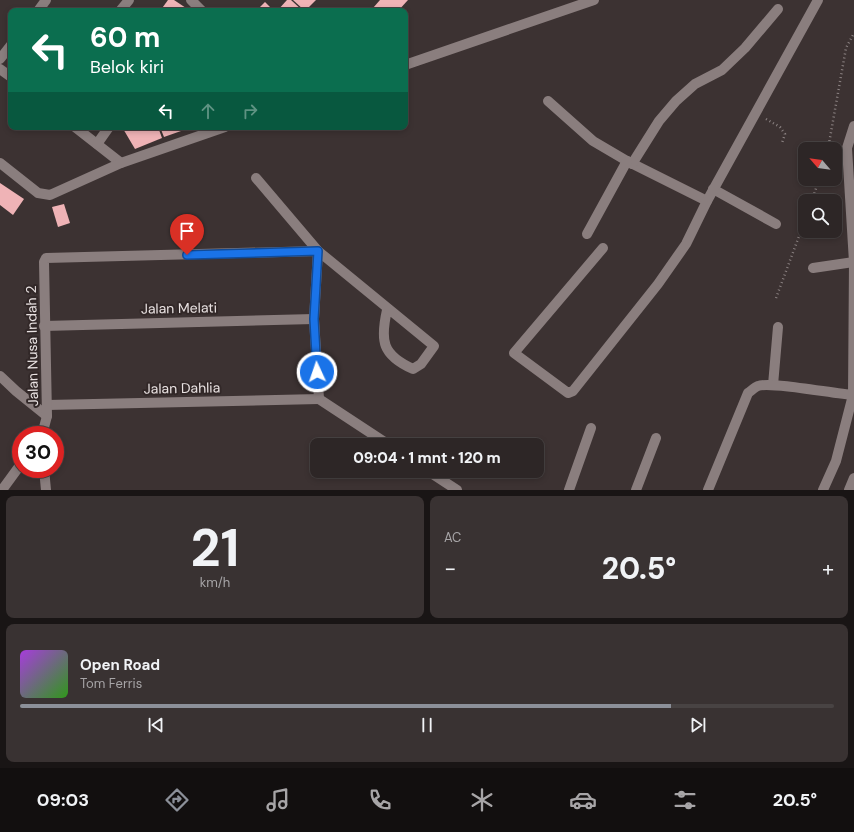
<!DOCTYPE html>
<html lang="id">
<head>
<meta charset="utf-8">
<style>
  :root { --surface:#2d2626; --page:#393232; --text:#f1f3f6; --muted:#a7a5a7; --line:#484343; --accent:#8c9099 }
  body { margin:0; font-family:"DM Sans",sans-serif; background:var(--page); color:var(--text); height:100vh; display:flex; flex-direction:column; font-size:15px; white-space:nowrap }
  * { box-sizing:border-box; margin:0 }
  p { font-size:13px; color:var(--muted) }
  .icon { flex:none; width:22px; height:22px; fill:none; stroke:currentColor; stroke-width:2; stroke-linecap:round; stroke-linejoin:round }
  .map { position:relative; height:490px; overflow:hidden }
  .sheet { display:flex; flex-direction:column; gap:6px; padding:6px; background:#191515; flex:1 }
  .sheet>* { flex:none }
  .hud { position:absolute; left:8px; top:8px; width:400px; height:122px; border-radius:8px; box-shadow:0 2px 6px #0003,0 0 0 1px var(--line); background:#0b6e4f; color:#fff; overflow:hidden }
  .needle { width:26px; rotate:298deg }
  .buttons { position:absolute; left:798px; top:142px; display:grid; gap:8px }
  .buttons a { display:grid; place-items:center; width:44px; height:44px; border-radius:8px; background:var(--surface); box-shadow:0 2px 6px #0003,0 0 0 1px var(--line); font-size:20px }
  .speed { position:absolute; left:12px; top:426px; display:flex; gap:8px; font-size:20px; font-weight:700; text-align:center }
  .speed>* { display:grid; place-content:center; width:52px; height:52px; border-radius:50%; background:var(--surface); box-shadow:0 2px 6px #0003,0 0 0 1px var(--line); line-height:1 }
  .speed .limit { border:6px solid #d22; background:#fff; color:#111 }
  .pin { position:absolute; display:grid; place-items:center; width:34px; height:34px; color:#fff; margin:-41px -17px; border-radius:50% 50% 50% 0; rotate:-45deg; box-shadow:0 0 4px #0007 }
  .pin .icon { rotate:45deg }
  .me { position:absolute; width:44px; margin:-22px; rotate:357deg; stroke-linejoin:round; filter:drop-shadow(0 0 3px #0008) }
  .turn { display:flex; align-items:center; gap:14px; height:84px; padding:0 16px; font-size:18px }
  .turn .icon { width:52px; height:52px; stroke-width:2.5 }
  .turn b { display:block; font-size:28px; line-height:34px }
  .lanes { display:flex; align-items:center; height:38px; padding:0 16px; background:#0003; justify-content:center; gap:20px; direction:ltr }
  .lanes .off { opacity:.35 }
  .big { font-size:30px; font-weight:800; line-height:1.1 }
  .sheet .card { flex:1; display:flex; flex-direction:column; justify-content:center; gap:6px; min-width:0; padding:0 14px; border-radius:8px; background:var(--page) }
  .sheet .dial { align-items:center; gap:0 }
  .dial b { font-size:52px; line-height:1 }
  .song { display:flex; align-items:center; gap:12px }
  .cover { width:48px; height:48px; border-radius:6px; background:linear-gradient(135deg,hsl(280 70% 55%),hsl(110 70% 35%)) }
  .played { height:4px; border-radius:2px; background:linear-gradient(90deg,var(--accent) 80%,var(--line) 80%) }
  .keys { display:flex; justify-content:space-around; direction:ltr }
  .heat { display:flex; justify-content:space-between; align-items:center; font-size:22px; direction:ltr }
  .sheet .tiles { flex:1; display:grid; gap:6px; grid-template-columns:1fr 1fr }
  .card:last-child { grid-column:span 2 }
  .trip { position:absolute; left:310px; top:438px; width:234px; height:40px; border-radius:8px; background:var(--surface); box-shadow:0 2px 6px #0003,0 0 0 1px var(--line); font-weight:800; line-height:40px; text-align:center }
  .tab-bar { display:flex; height:64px; justify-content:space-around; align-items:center; background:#120f0f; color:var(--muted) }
  .tab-bar .icon { width:28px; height:28px }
  .tab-bar .on { color:var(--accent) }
  .tab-bar b { font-size:18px; color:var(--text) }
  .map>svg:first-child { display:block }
  .building { fill:#efb3b6 }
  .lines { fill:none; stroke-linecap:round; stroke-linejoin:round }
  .path { stroke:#8c8383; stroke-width:2.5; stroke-dasharray:1 3; stroke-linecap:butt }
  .street { stroke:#8a7e7e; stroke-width:10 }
  .secondary { stroke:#8a7e7e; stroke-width:10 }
  .route-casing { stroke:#114b97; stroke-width:10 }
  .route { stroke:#1a73e8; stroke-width:7 }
  .labels { text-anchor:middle; stroke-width:4; stroke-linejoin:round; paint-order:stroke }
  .street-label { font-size:14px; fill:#e9e2e2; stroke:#322828 }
</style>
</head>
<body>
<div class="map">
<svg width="854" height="490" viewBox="0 0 854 490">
  <rect width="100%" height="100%" fill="#3c3232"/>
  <g class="building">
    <path d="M168,0H174L186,8L183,11H160Z"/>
    <path d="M287,0H291L303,11H277Z"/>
    <path d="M293,0H316L305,11Z"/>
    <path d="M380,0H408L398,11H376L373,8Z"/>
    <path d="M265,2L274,11H256Z"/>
    <path d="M122,127H158L162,138L135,149Z"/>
    <path d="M160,127H179L181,131L164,137Z"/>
    <path d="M181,127H193L182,131Z"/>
    <path d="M0,183L24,199L13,215L0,205Z"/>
    <path d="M64,204L70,223L58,227L52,207Z"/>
  </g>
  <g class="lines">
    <g class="path">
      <path d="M766,119L780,127L785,134L782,143"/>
      <path d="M828,149L846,48L854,33"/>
      <path d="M812,201L819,179"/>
      <path d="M776,298L805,220"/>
    </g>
    <g class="street">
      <path d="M191,0L202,11"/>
      <path d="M38,11L46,0"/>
      <path d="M120,11L129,0"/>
      <path d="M0,59L11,45"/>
      <path d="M405,65L594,0"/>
      <path d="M0,69L11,77"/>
      <path d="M548,101L593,141L627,161L707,201"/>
      <path d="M75,127L121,163"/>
      <path d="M97,144L109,127"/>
      <path d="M0,163L38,193L50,195L121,163L225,127"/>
      <path d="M632,164L659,121L676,101L695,84L722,70L745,48L778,9"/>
      <path d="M256,178L318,251L434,346L421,364L413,369C382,355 380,341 387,310"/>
      <path d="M713,189L776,224"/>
      <path d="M587,234L627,161"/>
      <path d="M603,248L514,353L568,393L573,391L658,284L686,244L707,201L818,0"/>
      <path d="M318,251L314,319L319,399"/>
      <path d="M813,268L854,262"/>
      <path d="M44,326L314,319"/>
      <path d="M0,376L16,391L47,416"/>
      <path d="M773,385L778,327"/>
      <path d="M319,399L389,445"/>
      <path d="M47,405L319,399"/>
      <path d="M42,435L47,416L44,262L46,258L318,251"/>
      <path d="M44,469L46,490"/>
      <path d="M428,471L457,490"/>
      <path d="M2,490L21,464"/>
      <path d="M569,490L591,428"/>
      <path d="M636,490L656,438"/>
      <path d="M708,490L748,393C751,391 755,387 758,386C770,381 835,394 854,395"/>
    </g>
    <g class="secondary">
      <path d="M823,490L836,461L853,395L854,262L847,148L854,126"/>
      <path d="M849,490L854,478"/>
    </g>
  </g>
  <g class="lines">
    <g class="route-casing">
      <path id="route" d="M187,255L318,251L314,319L317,372"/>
    </g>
    <use href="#route" class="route"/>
  </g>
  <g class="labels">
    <g class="street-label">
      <text transform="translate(179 308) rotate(-1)" y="5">Jalan Melati</text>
      <text transform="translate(32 346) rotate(-91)" y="5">Jalan Nusa Indah 2</text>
      <text transform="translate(182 388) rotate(-1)" y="5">Jalan Dahlia</text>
    </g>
  </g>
</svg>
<div class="buttons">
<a><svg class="needle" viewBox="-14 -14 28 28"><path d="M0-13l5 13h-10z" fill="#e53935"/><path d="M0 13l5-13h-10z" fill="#a7a5a7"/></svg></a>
<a><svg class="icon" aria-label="search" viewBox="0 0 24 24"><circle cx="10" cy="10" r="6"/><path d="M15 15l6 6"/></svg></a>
</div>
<div class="speed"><div class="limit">30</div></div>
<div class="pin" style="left:187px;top:255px;background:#d93025"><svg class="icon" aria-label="arrive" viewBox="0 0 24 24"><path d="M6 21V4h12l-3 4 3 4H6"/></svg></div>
<svg class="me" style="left:317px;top:372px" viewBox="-20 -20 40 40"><circle r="17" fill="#1a73e8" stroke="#fff" stroke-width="3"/><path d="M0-11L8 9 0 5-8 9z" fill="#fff"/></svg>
<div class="trip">09:04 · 1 mnt · 120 m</div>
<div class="hud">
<div class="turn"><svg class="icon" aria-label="left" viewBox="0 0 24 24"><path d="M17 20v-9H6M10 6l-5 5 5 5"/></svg><div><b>60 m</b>Belok kiri</div></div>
<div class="lanes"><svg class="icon" aria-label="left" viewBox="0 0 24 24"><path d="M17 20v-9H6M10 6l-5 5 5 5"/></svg><svg class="icon off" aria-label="ahead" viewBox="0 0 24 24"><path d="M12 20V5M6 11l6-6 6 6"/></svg><svg class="icon off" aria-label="right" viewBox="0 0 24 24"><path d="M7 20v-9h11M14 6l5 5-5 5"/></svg></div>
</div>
</div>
<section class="sheet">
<div class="tiles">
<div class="card dial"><b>21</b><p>km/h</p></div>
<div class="card"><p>AC</p>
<div class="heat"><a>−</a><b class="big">20.5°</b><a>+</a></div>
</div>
<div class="card">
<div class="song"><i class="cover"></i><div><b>Open Road</b><p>Tom Ferris</p></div></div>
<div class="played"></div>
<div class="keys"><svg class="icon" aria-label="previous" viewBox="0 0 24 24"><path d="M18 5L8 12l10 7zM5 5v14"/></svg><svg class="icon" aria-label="pause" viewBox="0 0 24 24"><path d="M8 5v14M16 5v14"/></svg><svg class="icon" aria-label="next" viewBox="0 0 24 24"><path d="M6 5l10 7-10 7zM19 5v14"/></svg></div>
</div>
</div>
</section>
<nav class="tab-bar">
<b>09:03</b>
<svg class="icon on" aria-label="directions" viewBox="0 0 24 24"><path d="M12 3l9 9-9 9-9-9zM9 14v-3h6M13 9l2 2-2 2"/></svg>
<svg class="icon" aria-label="music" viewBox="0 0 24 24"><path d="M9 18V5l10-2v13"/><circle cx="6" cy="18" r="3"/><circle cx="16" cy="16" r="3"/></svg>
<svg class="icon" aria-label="phone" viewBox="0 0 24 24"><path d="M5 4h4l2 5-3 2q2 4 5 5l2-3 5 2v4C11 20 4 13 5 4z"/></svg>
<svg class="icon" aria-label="climate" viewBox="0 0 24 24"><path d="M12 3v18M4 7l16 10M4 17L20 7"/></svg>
<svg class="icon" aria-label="car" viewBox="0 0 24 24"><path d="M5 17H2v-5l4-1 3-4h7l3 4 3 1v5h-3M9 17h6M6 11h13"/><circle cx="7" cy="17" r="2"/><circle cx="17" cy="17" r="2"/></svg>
<svg class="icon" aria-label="filters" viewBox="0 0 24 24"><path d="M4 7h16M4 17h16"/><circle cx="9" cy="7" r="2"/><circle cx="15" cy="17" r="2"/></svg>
<b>20.5°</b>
</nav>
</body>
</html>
